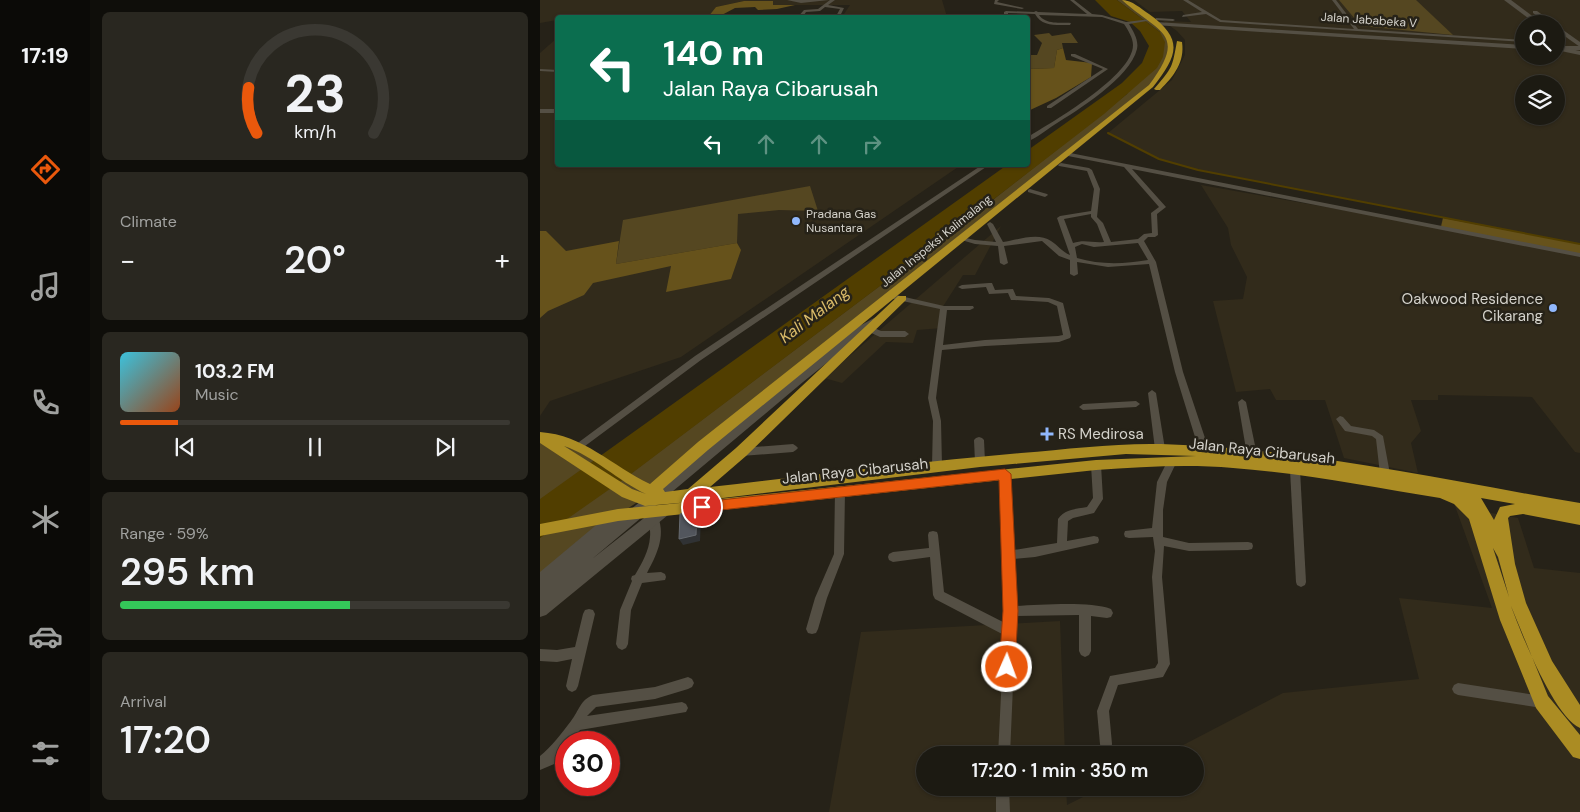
<!DOCTYPE html>
<html lang="en">
<head>
<meta charset="utf-8">
<style>
  :root { --surface:#1c1a12; --page:#292720; --text:#f1f3f6; --muted:#a0a19f; --line:#3a3832; --accent:#ea580c }
  body { margin:0; font-family:"DM Sans",sans-serif; background:var(--page); color:var(--text); height:100vh; display:flex; flex-direction:column; font-size:19px; white-space:nowrap }
  * { box-sizing:border-box; margin:0 }
  p { font-size:16px; color:var(--muted) }
  .icon { flex:none; width:28px; height:28px; fill:none; stroke:currentColor; stroke-width:2; stroke-linecap:round; stroke-linejoin:round }
  .map { position:relative; flex:1; overflow:hidden }
  .side { display:flex; flex-direction:column; gap:12px; padding:12px; background:#0f0e0a; width:450px }
  .side>* { flex:none }
  .guide { position:absolute; left:15px; top:15px; width:475px; height:152px; border-radius:5px; box-shadow:0 1px 4px #0004,0 0 0 1px var(--line); background:#0b6e4f; color:#fff; overflow:hidden }
  .fabs { position:absolute; left:975px; top:15px; display:grid; gap:10px }
  .fabs a { display:grid; place-items:center; width:50px; height:50px; border-radius:50%; background:var(--surface); box-shadow:0 1px 4px #0004,0 0 0 1px var(--line); font-size:25px }
  .speed { position:absolute; left:15px; top:731px; display:flex; gap:10px; font-size:25px; font-weight:700; text-align:center }
  .speed>* { display:grid; place-content:center; width:65px; height:65px; border-radius:50%; background:var(--surface); box-shadow:0 1px 4px #0004,0 0 0 1px var(--line); line-height:1 }
  .speed .limit { border:8px solid #d22; background:#fff; color:#111 }
  .pin { position:absolute; display:grid; place-items:center; width:42px; height:42px; color:#fff; margin:-21px; border:2px solid #fff; border-radius:50%; box-shadow:0 1px 5px #0007 }
  .me { position:absolute; width:55px; margin:-28px; rotate:2deg; stroke-linejoin:round; filter:drop-shadow(0 0 4px #0008) }
  .turn { display:flex; align-items:center; gap:18px; height:105px; padding:0 25px; font-size:22px }
  .turn .icon { width:65px; height:65px; stroke-width:2.5 }
  .turn b { display:block; font-size:35px; line-height:42px }
  .lanes { display:flex; align-items:center; height:48px; padding:0 25px; background:#0003; justify-content:center; gap:25px; direction:ltr }
  .lanes .off { opacity:.35 }
  .big { font-size:38px; font-weight:600; line-height:1.1 }
  .side .tile { flex:1; display:flex; flex-direction:column; justify-content:center; gap:8px; min-width:0; padding:0 18px; border-radius:8px; background:var(--page) }
  .side .dial { align-items:center; gap:0 }
  .dial svg { height:130px; overflow:visible; fill:none; stroke:var(--line); stroke-width:7; stroke-linecap:round; text-anchor:middle }
  .dial text { fill:var(--text); stroke:none }
  .song { display:flex; align-items:center; gap:15px }
  .cover { width:60px; height:60px; border-radius:8px; background:linear-gradient(135deg,hsl(190 70% 55%),hsl(20 70% 35%)) }
  .played { height:5px; border-radius:2px; background:linear-gradient(90deg,var(--accent) 15%,var(--line) 15%) }
  .keys { display:flex; justify-content:space-around; direction:ltr }
  .heat { display:flex; justify-content:space-between; align-items:center; font-size:28px; direction:ltr }
  .charge { height:8px; border-radius:4px; background:linear-gradient(90deg,#34c759 59%,var(--line) 0) }
  .trip { position:absolute; left:376px; top:746px; width:288px; height:50px; border-radius:25px; background:var(--surface); box-shadow:0 1px 4px #0004,0 0 0 1px var(--line); font-weight:600; line-height:50px; text-align:center }
  main { display:flex; flex:1; min-height:0 }
  .tab-bar { display:flex; flex-direction:column; width:90px; justify-content:space-around; align-items:center; background:#0b0a07; color:var(--muted) }
  .tab-bar .icon { width:35px; height:35px }
  .tab-bar .active { color:var(--accent) }
  .tab-bar b { font-size:22px; color:var(--text) }
  .map>svg:first-child { display:block }
  .built { fill:#322b1b; fill-rule:evenodd }
  .green { fill:#554721 }
  .forest { fill:#66521b }
  .water { fill:#513e00 }
  .lines { fill:none; stroke-linecap:round; stroke-linejoin:round }
  .stream { stroke:#513e00; stroke-width:2 }
  .minor { fill:#544f44; fill-rule:evenodd }
  .tertiary { fill:#544f44; fill-rule:evenodd }
  .secondary { fill:#544f44; fill-rule:evenodd }
  .primary { fill:#ab8c23; fill-rule:evenodd }
  .shaded-wall { fill:#303234 }
  .building { fill:#52565d; stroke:#666a6f }
  .route { fill:#ea580c; stroke:#983908 }
  .poi-dot { fill:#91b8fd; stroke:#262218; stroke-width:2 }
  .labels { text-anchor:middle; stroke-width:5; stroke-linejoin:round; paint-order:stroke }
  .far-street-label { font-size:12px; fill:#d4d2cb; stroke:#262218 }
  .far-poi-label { font-size:12px; fill:#d4d2cb; stroke:#262218; text-anchor:start }
  .poi-label { font-size:15px; fill:#d4d2cb; stroke:#262218; text-anchor:end }
  .street-label { font-size:15px; fill:#d4d2cb; stroke:#262218 }
  .water-label { font-size:16px; font-style:italic; fill:#dabb69; stroke:#262218 }
</style>
</head>
<body>
<main>
<nav class="tab-bar">
<b>17:19</b>
<svg class="icon active" aria-label="directions" viewBox="0 0 24 24"><path d="M12 3l9 9-9 9-9-9zM9 14v-3h6M13 9l2 2-2 2"/></svg>
<svg class="icon" aria-label="music" viewBox="0 0 24 24"><path d="M9 18V5l10-2v13"/><circle cx="6" cy="18" r="3"/><circle cx="16" cy="16" r="3"/></svg>
<svg class="icon" aria-label="phone" viewBox="0 0 24 24"><path d="M5 4h4l2 5-3 2q2 4 5 5l2-3 5 2v4C11 20 4 13 5 4z"/></svg>
<svg class="icon" aria-label="climate" viewBox="0 0 24 24"><path d="M12 3v18M4 7l16 10M4 17L20 7"/></svg>
<svg class="icon" aria-label="car" viewBox="0 0 24 24"><path d="M5 17H2v-5l4-1 3-4h7l3 4 3 1v5h-3M9 17h6M6 11h13"/><circle cx="7" cy="17" r="2"/><circle cx="17" cy="17" r="2"/></svg>
<svg class="icon" aria-label="filters" viewBox="0 0 24 24"><path d="M4 7h16M4 17h16"/><circle cx="9" cy="7" r="2"/><circle cx="15" cy="17" r="2"/></svg>
</nav>
<section class="side">
<div class="tile dial"><svg viewBox="0 0 100 80">
<path d="M14 69A42 42 0 1 1 86 69"/>
<path d="M14 69A42 42 0 0 1 9 41" stroke="#ea580c"/>
<text x="50" y="56" font-size="32" font-weight="700">23</text>
<text x="50" y="72" font-size="11">km/h</text>
</svg></div>
<div class="tile"><p>Climate</p>
<div class="heat"><a>−</a><b class="big">20°</b><a>+</a></div>
</div>
<div class="tile">
<div class="song"><i class="cover"></i><div><b>103.2 FM</b><p>Music</p></div></div>
<div class="played"></div>
<div class="keys"><svg class="icon" aria-label="previous" viewBox="0 0 24 24"><path d="M18 5L8 12l10 7zM5 5v14"/></svg><svg class="icon" aria-label="pause" viewBox="0 0 24 24"><path d="M8 5v14M16 5v14"/></svg><svg class="icon" aria-label="next" viewBox="0 0 24 24"><path d="M6 5l10 7-10 7zM19 5v14"/></svg></div>
</div>
<div class="tile"><p>Range · 59%</p><b class="big">295 km</b><div class="charge"></div></div>
<div class="tile"><p>Arrival</p><b class="big">17:20</b></div>
</section>
<div class="map">
<svg width="1040" height="812" viewBox="0 0 1040 812">
  <rect width="100%" height="100%" fill="#262218"/>
  <g class="built">
    <path d="M0,0H402L407,17H302L310,5H233L232,1H204L176,7L168,17L68,18L69,15L18,18L17,20L0,23Z"/>
    <path d="M594,0H1040V453L1035,452L992,397L898,395V400H871L881,431L871,443L878,473L804,458L785,400H736L730,389L696,392L673,301L703,299L707,277L691,245L688,228L661,185L900,227L903,218L658,170L619,159L568,133L632,80L645,55V40L637,31L623,21L651,22L642,11L610,12ZM984,24H1016V56H984ZM984,84H1016V116H984Z"/>
    <path d="M17,38L18,165H421L141,357L10,401L0,416V53Z"/>
    <path d="M461,226L435,275H423L402,308V328L377,330L373,343L346,342L302,383L284,378Z"/>
    <path d="M915,506L978,518L994,568L1040,573V812H289L321,632L520,621L525,755H385V788H526L527,805L561,788H655V755H624L743,693L879,679L859,598L952,608Z"/>
  </g>
  <g class="green">
    <path d="M577,0H585L621,27L632,49L611,86L102,499L78,515L0,581V538L13,528L0,531V437H15L86,477L430,218L587,94L620,32Z"/>
    <path d="M799,0H876L913,35L821,26Z"/>
    <path d="M509,33L512,36L531,33L538,43H522L523,48L517,50L514,68L488,69V55H497L502,43L494,35Z"/>
    <path d="M270,186L278,211L239,210L198,214L197,243L76,264L83,220Z"/>
  </g>
  <g class="forest">
    <path d="M204,1H233V5H255L237,9L218,10L215,7L195,8L178,17H168L176,7Z"/>
    <path d="M523,48L526,60L552,63L551,77L516,98L488,111V69L514,68L517,50Z"/>
    <path d="M903,218L1040,244V255L901,227Z"/>
    <path d="M0,231H6L26,251L79,241L76,264L197,243L201,250L191,279L126,292L131,266L53,283L44,295L8,311L0,318Z"/>
  </g>
  <path class="water" d="M555,0H577L620,32L625,42L623,57L617,68L564,114L401,240L87,477L0,538V499L467,165H488V150L582,83L602,63L609,46L600,31L590,22L571,16Z"/>
  <g class="lines">
    <path class="stream" d="M568,133L619,159L658,170L1040,244"/>
    <g class="minor">
      <path d="M247,0H289L261,3Z"/>
      <path d="M290,0H295L288,5L304,8L299,18H295L300,9L285,7L280,11L266,12L262,18H257L264,10L278,9Z"/>
      <path d="M455,0H459L457,2L484,8L482,9L454,4Z"/>
      <path d="M530,0H534L552,14L562,15L586,22L611,19L613,20L589,24C593,31 599,40 597,49C590,78 538,110 514,125C506,130 497,138 488,141V137C512,122 593,76 593,45C593,38 588,30 584,24L562,17L499,15C506,25 520,22 531,23L530,25C517,25 502,27 495,14L468,13V18H464V12L466,11L494,12L496,11L498,12L547,14Z"/>
      <path d="M643,0H648L681,20L814,29L792,0H796L818,29L984,40V42L680,22L666,14L642,17L643,15L662,12Z"/>
      <path d="M616,18L633,19L635,20L633,21L615,20Z"/>
      <path d="M531,54H535L568,69L511,108H507V106L563,69L531,56Z"/>
      <path d="M0,69L18,70V72L0,71Z"/>
      <rect x="0" y="109" width="18" height="4"/>
      <path d="M525,152L1040,253V257L592,169L626,207L617,214L618,235L615,237H608L604,241L616,262L643,372L669,450L667,453H661L659,450L635,372L609,264L568,267L537,262L538,274L534,276L530,274V260L519,256L502,241L464,246L468,263L464,265L460,263L458,246L435,244L418,239L421,237L435,240L456,242L447,224L450,222L453,224L463,242C477,240 498,232 511,241C518,245 522,252 530,255L517,218L520,216L551,211L554,189L547,171L519,166L518,165L521,163L549,168L552,170L560,189L557,217L563,223L571,242L598,239L604,234L612,233L611,213L619,207L584,167L523,155V153ZM551,214V217L557,224L564,242C551,243 545,239 533,243L524,219ZM598,243L608,260C584,264 560,265 537,258L535,247L542,244L554,247Z"/>
      <path d="M442,165H449L161,360L41,449H35L33,447L35,445L155,356Z"/>
      <path d="M490,189L507,194L508,195L505,197L488,192V190Z"/>
      <path d="M449,283H452L455,290L473,289L476,296L509,298L523,303L531,336L530,338L519,342L445,346L402,350L396,398L401,421L402,466L400,469H394L392,466L393,421L388,398L400,309L353,299L352,297L356,295L404,306H433L434,308L430,310H407L403,345L445,340L518,336L523,335L517,306L508,302L474,300H471L468,293L449,294L446,287L422,289L418,287L422,285Z"/>
      <path d="M330,326L341,331H365L369,334L365,337H340L327,331L326,329L327,327Z"/>
      <path d="M612,390L616,393L625,449L623,451H617L615,449L608,393Z"/>
      <path d="M702,399L706,402L717,455L715,458H709L707,455L698,402Z"/>
      <path d="M596,401L600,404L596,407L543,410L539,407L543,404Z"/>
      <path d="M800,416L803,417L811,426L834,430L843,436L850,474L848,477L845,478L842,477L840,474L836,439L832,436L805,431L796,419Z"/>
      <path d="M439,437L442,438L444,440L445,462L443,465H437L435,462L434,440L436,438Z"/>
      <path d="M253,444L256,446L258,448L256,450L253,452L201,456L198,455L196,452L198,449L201,448Z"/>
      <path d="M632,457L635,458L637,461L627,482L623,510V537L649,543L708,542L712,543L713,546L712,549L708,550L649,551L624,546L622,577L630,664L623,677L578,685L569,711L572,744L571,749L566,750L561,749L560,744L557,711L570,676L615,668L618,663L612,577L615,551L613,537L589,538L585,537L584,534L585,531L612,528L617,482L629,458Z"/>
      <path d="M556,461L559,462L561,465L563,499L554,513L533,518L528,521L527,541L554,536L558,537L559,540L558,543L495,557L474,559L476,606C502,605 549,601 571,609L573,613L571,617L567,618L551,616V651L549,655L545,657L541,655L539,651V615L476,616L470,755H458L464,635L395,599L393,595L390,557L353,562L349,560L348,557L349,554L353,552L389,548L388,535L389,532L393,531L397,532L398,535L404,592L465,623L463,558L462,555L463,552L460,474L462,471L465,470L468,471L470,474L474,550L517,543L518,519C525,509 536,509 547,507L553,498L551,465L553,462Z"/>
      <path d="M755,466L758,467L760,470L766,582L765,585L761,587L757,585L756,582L750,470L752,467Z"/>
      <path d="M300,487L303,488L305,491L304,554L287,598L278,629L276,633L272,634L268,633L266,629L275,598L294,554L295,491L297,488Z"/>
      <path d="M114,516L118,517C126,537 116,556 107,573L121,572L125,574L126,577L125,580L102,583L91,610L88,644L86,648L82,650L78,648L76,644L80,610L92,581L91,579L92,576L95,575C102,563 109,551 110,537C111,530 108,523 110,517Z"/>
      <path d="M49,609L53,610L55,614L38,686L36,690L32,692L28,690L26,686L32,659L17,662L0,661V649L17,650L35,647L43,614L45,610Z"/>
      <path d="M148,677L152,679L154,683L152,687L148,689L115,699L56,707L47,716L142,702L146,704L148,708L146,712L40,730L30,742H26V759L0,770V756C11,747 22,733 31,721C39,711 40,700 53,695L115,687Z"/>
      <path d="M918,683L1002,696L1006,698L1008,702L1006,706L1002,708L918,695L914,693L912,689L914,685Z"/>
      <path d="M456,788H469L470,812H456Z"/>
    </g>
    <g class="tertiary">
      <path d="M616,22L984,45V49L614,25Z"/>
      <rect x="1016" y="46" width="24" height="4"/>
    </g>
    <g class="secondary">
      <path d="M964,0H971L1003,24H996Z"/>
      <path d="M993,11H997L1015,24H1008L993,13Z"/>
      <path d="M1016,25L1040,42V47L1016,30Z"/>
      <path d="M1017,46L1040,51V55L1016,50Z"/>
      <path d="M336,317L340,319L342,321L340,323L320,336L263,382L52,559L118,507L123,505L128,507L130,511L128,515L6,615L0,617V572L73,511L78,509L83,511L85,514L312,330Z"/>
    </g>
    <g class="primary">
      <path d="M582,0C592,0 601,9 609,14C645,40 637,56 613,87L168,450L123,489L125,492L148,489L196,448L358,296H366V300L206,456L170,487C273,475 377,462 481,453C528,449 575,443 621,444C762,448 902,480 1040,503V525L983,514L970,516L968,518L975,564L986,603L1012,661L1040,705V728C1014,717 981,633 971,606L1008,696L1040,735V759L1033,757L996,708L960,620L929,519L914,504L900,498C831,487 762,473 693,468C647,464 602,467 556,470L78,521L0,536V524L78,509L150,502L105,506L100,504L82,497L0,443V432C44,435 72,466 110,484L158,442L609,85C649,32 618,33 582,0ZM24,446C54,456 78,481 106,494L92,489ZM586,454L656,456L556,460L150,502L440,467ZM941,498L975,504L960,507L954,520ZM953,548L958,557L969,597Z"/>
      <path d="M637,41L642,42C645,62 634,76 620,90H616L614,89C633,67 632,68 637,41Z"/>
    </g>
  </g>
  <path class="shaded-wall" d="M157,510L161,516L160,541L143,545L139,539Z"/>
  <path class="building" d="M157,510L156,535L139,539L140,514Z"/>
  <path class="route" d="M465,469L471,474L478,611L475,667L472,672L467,674L462,672L459,667L463,611L459,480L162,512L156,507L162,502Z"/>
  <g class="poi-dot">
    <circle cx="256" cy="221" r="5"/>
    <circle cx="1013" cy="308" r="5"/>
    <path d="M504.5 426.5h5v5h5v5h-5v5h-5v-5h-5v-5h5z"/>
  </g>
  <g class="labels">
    <g class="far-street-label">
      <text transform="translate(829 20) rotate(4)" y="4">Jalan Jababeka V</text>
      <text transform="translate(396 241) rotate(-39)" y="4">Jalan Inspeksi Kalimalang</text>
    </g>
    <g class="far-poi-label">
      <text x="266" y="218">Pradana Gas<tspan x="266" dy="14">Nusantara</tspan></text>
    </g>
    <g class="poi-label">
      <text x="1003" y="304">Oakwood Residence<tspan x="1003" dy="17">Cikarang</tspan></text>
      <text x="518" y="439" text-anchor="start">RS Medirosa</text>
    </g>
    <g class="street-label">
      <text transform="translate(722 451) rotate(6)" y="5">Jalan Raya Cibarusah</text>
      <text transform="translate(315 471) rotate(-6)" y="5">Jalan Raya Cibarusah</text>
    </g>
    <g class="water-label">
      <text transform="translate(274 314) rotate(-37)" y="6">Kali Malang</text>
    </g>
  </g>
</svg>
<div class="fabs">
<a><svg class="icon" aria-label="search" viewBox="0 0 24 24"><circle cx="10" cy="10" r="6"/><path d="M15 15l6 6"/></svg></a>
<a><svg class="icon" aria-label="layers" viewBox="0 0 24 24"><path d="M12 4l9 5-9 5-9-5zM3 14l9 5 9-5"/></svg></a>
</div>
<div class="speed"><div class="limit">30</div></div>
<div class="pin" style="left:162px;top:507px;background:#d93025"><svg class="icon" aria-label="arrive" viewBox="0 0 24 24"><path d="M6 21V4h12l-3 4 3 4H6"/></svg></div>
<svg class="me" style="left:467px;top:667px" viewBox="-20 -20 40 40"><circle r="17" fill="#ea580c" stroke="#fff" stroke-width="3"/><path d="M0-11L8 9 0 5-8 9z" fill="#fff"/></svg>
<div class="trip">17:20 · 1 min · 350 m</div>
<div class="guide">
<div class="turn"><svg class="icon" aria-label="left" viewBox="0 0 24 24"><path d="M17 20v-9H6M10 6l-5 5 5 5"/></svg><div><b>140 m</b>Jalan Raya Cibarusah</div></div>
<div class="lanes"><svg class="icon" aria-label="left" viewBox="0 0 24 24"><path d="M17 20v-9H6M10 6l-5 5 5 5"/></svg><svg class="icon off" aria-label="ahead" viewBox="0 0 24 24"><path d="M12 20V5M6 11l6-6 6 6"/></svg><svg class="icon off" aria-label="ahead" viewBox="0 0 24 24"><path d="M12 20V5M6 11l6-6 6 6"/></svg><svg class="icon off" aria-label="right" viewBox="0 0 24 24"><path d="M7 20v-9h11M14 6l5 5-5 5"/></svg></div>
</div>
</div>
</main>
</body>
</html>
